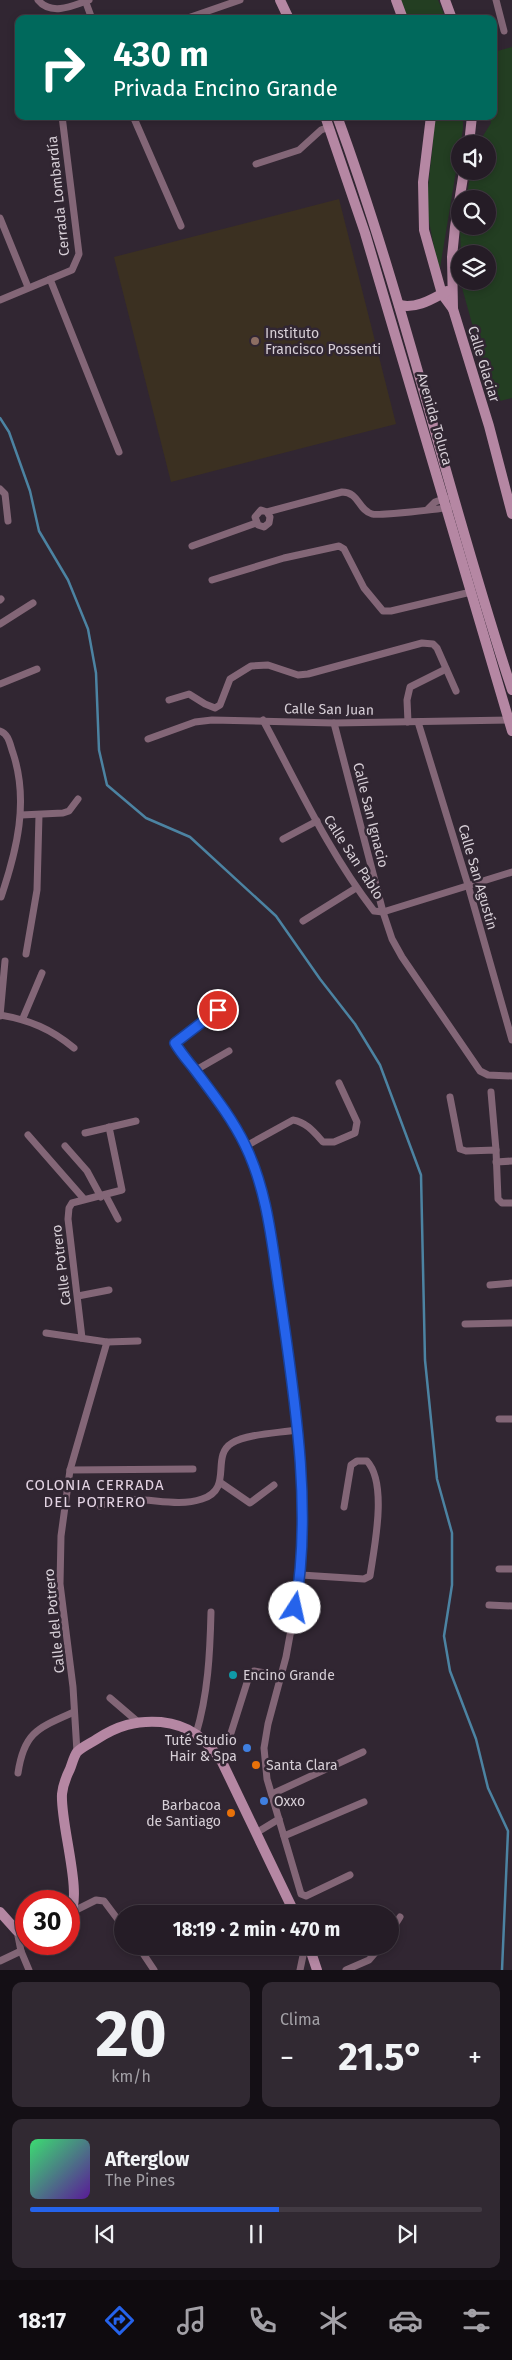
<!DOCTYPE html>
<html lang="es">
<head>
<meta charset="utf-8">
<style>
  :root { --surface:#251c26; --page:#312932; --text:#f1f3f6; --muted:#a3a1a7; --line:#423a43; --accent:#2563eb }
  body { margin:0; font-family:"Fira Sans",sans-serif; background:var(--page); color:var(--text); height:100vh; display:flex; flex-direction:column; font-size:19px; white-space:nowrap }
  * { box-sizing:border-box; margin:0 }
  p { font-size:16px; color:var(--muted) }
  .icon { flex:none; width:28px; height:28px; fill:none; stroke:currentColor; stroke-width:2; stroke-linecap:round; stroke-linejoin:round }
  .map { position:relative; height:1970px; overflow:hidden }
  .sheet { display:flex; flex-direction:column; gap:12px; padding:12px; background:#140f15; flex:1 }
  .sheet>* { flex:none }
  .top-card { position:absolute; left:15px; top:15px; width:482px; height:105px; border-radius:10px; box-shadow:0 2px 8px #0003,0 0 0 1px var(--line); background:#00695c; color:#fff; overflow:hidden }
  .buttons { position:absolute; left:451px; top:135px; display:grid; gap:10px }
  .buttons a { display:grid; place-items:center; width:45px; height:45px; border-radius:50%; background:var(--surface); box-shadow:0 2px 8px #0003,0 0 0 1px var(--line); font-size:25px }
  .speed { position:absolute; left:15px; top:1890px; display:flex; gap:10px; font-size:25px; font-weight:700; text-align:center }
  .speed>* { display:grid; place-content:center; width:65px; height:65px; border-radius:50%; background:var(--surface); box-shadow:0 2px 8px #0003,0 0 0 1px var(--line); line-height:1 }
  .speed .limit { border:8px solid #d22; background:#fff; color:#111 }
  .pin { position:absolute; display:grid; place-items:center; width:42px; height:42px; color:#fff; margin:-21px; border:2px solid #fff; border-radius:50%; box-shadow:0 1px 5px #0007 }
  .me { position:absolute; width:55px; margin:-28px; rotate:10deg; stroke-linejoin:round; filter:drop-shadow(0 0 4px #0008) }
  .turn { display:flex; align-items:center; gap:18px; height:105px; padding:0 15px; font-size:22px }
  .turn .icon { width:65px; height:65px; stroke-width:2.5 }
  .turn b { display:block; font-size:35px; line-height:42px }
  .big { font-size:38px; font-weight:700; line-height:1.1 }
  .sheet .widget { flex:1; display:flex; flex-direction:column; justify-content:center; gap:8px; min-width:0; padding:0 18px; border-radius:10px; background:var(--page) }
  .sheet .dial { align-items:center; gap:0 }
  .dial b { font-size:65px; line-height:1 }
  .song { display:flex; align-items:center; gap:15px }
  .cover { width:60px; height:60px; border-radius:8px; background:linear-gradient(135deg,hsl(140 70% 55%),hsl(270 70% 35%)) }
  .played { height:5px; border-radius:2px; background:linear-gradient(90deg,var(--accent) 55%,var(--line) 55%) }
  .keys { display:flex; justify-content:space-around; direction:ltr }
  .heat { display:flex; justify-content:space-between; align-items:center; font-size:28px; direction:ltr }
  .sheet .tiles { flex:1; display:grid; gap:12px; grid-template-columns:1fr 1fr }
  .widget:last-child { grid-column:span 2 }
  .trip { position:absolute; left:114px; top:1905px; width:285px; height:50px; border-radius:25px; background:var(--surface); box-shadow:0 2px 8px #0003,0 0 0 1px var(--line); font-weight:700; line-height:50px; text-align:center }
  .tab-bar { display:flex; height:80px; justify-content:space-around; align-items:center; background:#0f0b0f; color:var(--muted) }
  .tab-bar .icon { width:35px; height:35px }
  .tab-bar .current { color:var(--accent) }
  .tab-bar b { font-size:22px; color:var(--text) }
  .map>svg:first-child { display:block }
  .education { fill:#3b3021 }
  .green { fill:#233e22 }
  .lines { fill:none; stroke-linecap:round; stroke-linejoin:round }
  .stream { stroke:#4c83a2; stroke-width:2.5 }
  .street { stroke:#836677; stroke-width:7 }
  .secondary { stroke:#b587a3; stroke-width:10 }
  .route-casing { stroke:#184099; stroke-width:12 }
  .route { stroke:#2563eb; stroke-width:9 }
  .education-dot { fill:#8d6e63; stroke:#312632; stroke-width:2 }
  .culture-dot { fill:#0f9aa8; stroke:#312632; stroke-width:2 }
  .shop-dot { fill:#3f7fe0; stroke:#312632; stroke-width:2 }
  .food-dot { fill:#e8710a; stroke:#312632; stroke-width:2 }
  .labels { text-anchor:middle; stroke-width:5; stroke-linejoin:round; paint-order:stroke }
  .street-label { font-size:14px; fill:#d7cfd7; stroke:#312632 }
  .poi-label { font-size:14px; fill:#d7cfd7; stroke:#312632; text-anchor:start }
  .neighbourhood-label { font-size:15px; letter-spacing:1px; fill:#e3d3e3; stroke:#312632 }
</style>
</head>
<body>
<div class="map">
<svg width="512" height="1970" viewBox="0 0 512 1970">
  <rect width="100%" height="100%" fill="#312632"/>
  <path class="education" d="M339,199L396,424L171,482L114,257Z"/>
  <g class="green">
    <path d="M400,0H438L446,19H408Z"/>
    <path d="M512,47V398L496,402L486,374L461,284V281H488V254H461L460,230L461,226H488V199H466L471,171H488V144H478L491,123L489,116H494V52Z"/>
    <path d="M433,116H463V129L439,274L426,205L433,143Z"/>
  </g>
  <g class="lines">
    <path class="stream" d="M0,418L9,432L30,491L39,531L68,580L88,629L96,673L99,750L107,785L146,818L190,837L276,916L320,979L355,1024L380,1065L421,1175L425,1360L437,1479L452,1533V1585L444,1636L450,1671L476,1739L488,1788L508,1831L502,1970"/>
    <g class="street">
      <path d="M38,0C51,16 73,6 89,0"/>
      <path d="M85,0L92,19"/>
      <path d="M496,0L504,31"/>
      <path d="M185,19L240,0"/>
      <path d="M133,116L181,226"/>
      <path d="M256,164L299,150L321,130L329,127"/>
      <path d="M0,218L28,287"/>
      <path d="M50,279L119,452"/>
      <path d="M0,300L72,270L79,254L62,116"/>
      <path d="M0,489L5,494L8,521"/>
      <path d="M428,509L435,502L446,498"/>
      <path d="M267,512L270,517L269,523L264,527L258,525L255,517L261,510L267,512L342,492C359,492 358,510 372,514C378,516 443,509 450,507"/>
      <path d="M192,546L256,523"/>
      <path d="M212,580L284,558L339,546L344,549L364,588L383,611H391L471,592"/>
      <path d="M0,600L1,599"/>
      <path d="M0,624L33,603"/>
      <path d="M0,684L37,669"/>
      <path d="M169,700L189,694L205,704L215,708L220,705L230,679L251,666L268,665L298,675L308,674L422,643L433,644L437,648L456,691"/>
      <path d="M263,720C298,785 329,853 374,911L383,912L512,872"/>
      <path d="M408,722L407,700L410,687L446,669"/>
      <path d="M418,722L468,885L512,1040"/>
      <path d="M334,723L383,912L392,939L402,957L480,1071L488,1075L512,1076"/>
      <path d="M0,731C9,734 10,745 13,753C29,801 17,850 1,897"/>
      <path d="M148,739L195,722L212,720L334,723L512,720"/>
      <path d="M21,815L63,813L69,811L78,799"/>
      <path d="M283,839L317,821"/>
      <path d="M303,921L356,888"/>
      <path d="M26,954L37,890L39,815"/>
      <path d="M218,1010L175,1043L233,1123L246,1146L257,1174L267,1212L290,1369L302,1491L301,1575L286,1657L268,1724L264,1748L267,1779L301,1894L306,1896L350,1875"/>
      <path d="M0,1015C30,1020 51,1029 74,1048"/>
      <path d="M0,1016L5,961"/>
      <path d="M23,1018L42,973"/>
      <path d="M196,1070L229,1051"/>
      <path d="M491,1092L496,1150"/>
      <path d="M450,1097L460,1149L466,1151L496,1150L498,1199L502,1203H512"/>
      <path d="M85,1133L136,1121"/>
      <path d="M28,1135L84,1199"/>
      <path d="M65,1146L87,1171L101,1197"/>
      <path d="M246,1146L293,1120C306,1122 314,1132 323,1142H334L355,1133L357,1122L339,1083"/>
      <path d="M496,1162L512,1161"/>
      <path d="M106,1196L118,1219"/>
      <path d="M490,1285L512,1283"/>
      <path d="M78,1296L109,1290"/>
      <path d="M465,1324L512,1323"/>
      <path d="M46,1333L107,1342L138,1341"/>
      <path d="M82,1338L68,1219L69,1208L72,1203L122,1190L109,1127"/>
      <path d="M499,1419H512"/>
      <path d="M70,1470L193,1469"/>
      <path d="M221,1483L250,1503L274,1485"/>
      <path d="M100,1506C135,1490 169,1510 202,1499C234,1489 210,1456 232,1443C247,1434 278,1433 296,1430"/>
      <path d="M499,1569H512"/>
      <path d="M301,1575L364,1579L370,1576C374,1548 388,1484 367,1461H357L351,1465L344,1507"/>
      <path d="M489,1605L512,1606"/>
      <path d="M110,1698L138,1722"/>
      <path d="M231,1733L250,1673L254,1671L281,1676"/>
      <path d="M196,1734C208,1694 210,1654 211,1612"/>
      <path d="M77,1752L73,1687L60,1584L61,1536L70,1470L107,1342"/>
      <path d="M18,1773C24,1732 38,1728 74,1712"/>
      <path d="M272,1794L363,1752"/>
      <path d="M256,1833L279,1819"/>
      <path d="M284,1836L364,1802"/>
      <path d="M72,1912L96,1900L104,1901L122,1925"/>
      <path d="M17,1931L21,1951L29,1970"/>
      <path d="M390,1933L400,1917"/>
      <path d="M138,1946L154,1970"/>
      <path d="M0,1961L21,1951"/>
      <path d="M300,1970L305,1946"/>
      <path d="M346,1970L369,1960L381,1946"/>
    </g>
    <g class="secondary">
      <path d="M280,0L289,19"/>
      <path d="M396,0L403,19"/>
      <path d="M445,0L452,19"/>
      <path d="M325,116L365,233L512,731"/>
      <path d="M337,116C406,304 449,500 512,690"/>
      <path d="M431,116L423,182L424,230L442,294L453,309"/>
      <path d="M469,144L472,116"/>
      <path d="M464,171L455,227L452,257L453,309L489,426L512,514"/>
      <path d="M399,305C417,309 432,299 447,291"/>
      <path d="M0,1912L17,1931L26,1934"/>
      <path d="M69,1917C84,1896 60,1824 62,1794C63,1785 66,1777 70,1769C72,1764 74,1756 77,1752C82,1747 91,1743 97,1739C117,1726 136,1720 161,1722C190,1725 206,1739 222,1762L295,1914"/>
      <path d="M309,1946L317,1970"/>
    </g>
  </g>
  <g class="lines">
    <g class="route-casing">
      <path id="route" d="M218,1010L175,1043C180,1052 188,1061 195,1070C213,1094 232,1118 245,1145C268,1192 272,1245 280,1296C294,1394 313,1509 295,1608"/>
    </g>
    <use href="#route" class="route"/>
  </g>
  <circle class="education-dot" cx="255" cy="341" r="5"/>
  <circle class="culture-dot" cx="233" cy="1675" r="5"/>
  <g class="shop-dot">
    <circle cx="247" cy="1748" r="5"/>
    <circle cx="264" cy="1801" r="5"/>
  </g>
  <g class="food-dot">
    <circle cx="256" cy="1765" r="5"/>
    <circle cx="231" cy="1813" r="5"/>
  </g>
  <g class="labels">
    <g class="street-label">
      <text transform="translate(58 196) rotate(-96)" y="5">Cerrada Lombardía</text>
      <text transform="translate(484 364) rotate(73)" y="5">Calle Glaciar</text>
      <text transform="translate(435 419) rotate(74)" y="5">Avenida Toluca</text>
      <text transform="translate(329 709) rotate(1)" y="5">Calle San Juan</text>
      <text transform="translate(371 815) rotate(76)" y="5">Calle San Ignacio</text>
      <text transform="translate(354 857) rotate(57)" y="5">Calle San Pablo</text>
      <text transform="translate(478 877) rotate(74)" y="5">Calle San Agustín</text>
      <text transform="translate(61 1265) rotate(-97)" y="5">Calle Potrero</text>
      <text transform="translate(54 1621) rotate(-96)" y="5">Calle del Potrero</text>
    </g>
    <g class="poi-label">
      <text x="265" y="338">Instituto<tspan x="265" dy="16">Francisco Possenti</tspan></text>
      <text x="243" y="1680">Encino Grande</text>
      <text x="237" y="1745" text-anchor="end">Tuté Studio<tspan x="237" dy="16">Hair &amp; Spa</tspan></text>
      <text x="266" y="1770">Santa Clara</text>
      <text x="274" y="1806">Oxxo</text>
      <text x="221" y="1810" text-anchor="end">Barbacoa<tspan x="221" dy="16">de Santiago</tspan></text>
    </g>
    <g class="neighbourhood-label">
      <text x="95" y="1490">COLONIA CERRADA<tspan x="95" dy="17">DEL POTRERO</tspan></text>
    </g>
  </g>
</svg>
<div class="buttons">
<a><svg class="icon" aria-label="sound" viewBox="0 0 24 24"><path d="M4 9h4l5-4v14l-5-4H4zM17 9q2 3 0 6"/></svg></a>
<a><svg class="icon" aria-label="search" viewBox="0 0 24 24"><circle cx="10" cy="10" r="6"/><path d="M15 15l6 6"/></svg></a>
<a><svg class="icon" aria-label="layers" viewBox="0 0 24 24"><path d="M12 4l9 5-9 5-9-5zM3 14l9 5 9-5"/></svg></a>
</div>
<div class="speed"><div class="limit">30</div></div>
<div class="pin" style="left:218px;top:1010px;background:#d93025"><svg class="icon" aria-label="arrive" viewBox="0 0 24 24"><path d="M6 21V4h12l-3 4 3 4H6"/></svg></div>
<svg class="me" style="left:295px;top:1608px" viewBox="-20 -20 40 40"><circle r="19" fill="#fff"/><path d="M0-13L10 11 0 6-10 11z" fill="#2563eb"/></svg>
<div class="trip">18:19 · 2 min · 470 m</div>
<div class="top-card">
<div class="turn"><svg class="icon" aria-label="right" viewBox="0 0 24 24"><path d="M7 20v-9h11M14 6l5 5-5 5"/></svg><div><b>430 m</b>Privada Encino Grande</div></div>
</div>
</div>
<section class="sheet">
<div class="tiles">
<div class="widget dial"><b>20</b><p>km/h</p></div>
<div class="widget"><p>Clima</p>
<div class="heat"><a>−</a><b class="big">21.5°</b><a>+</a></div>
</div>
<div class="widget">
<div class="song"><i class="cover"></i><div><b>Afterglow</b><p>The Pines</p></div></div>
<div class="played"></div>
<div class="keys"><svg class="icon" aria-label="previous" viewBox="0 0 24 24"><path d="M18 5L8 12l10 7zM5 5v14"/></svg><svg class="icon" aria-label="pause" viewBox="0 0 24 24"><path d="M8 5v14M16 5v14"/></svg><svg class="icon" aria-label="next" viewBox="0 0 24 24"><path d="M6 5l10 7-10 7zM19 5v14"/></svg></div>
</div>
</div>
</section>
<nav class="tab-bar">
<b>18:17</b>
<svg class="icon current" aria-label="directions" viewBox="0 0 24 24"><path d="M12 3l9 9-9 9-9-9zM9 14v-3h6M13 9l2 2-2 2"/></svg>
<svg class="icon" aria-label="music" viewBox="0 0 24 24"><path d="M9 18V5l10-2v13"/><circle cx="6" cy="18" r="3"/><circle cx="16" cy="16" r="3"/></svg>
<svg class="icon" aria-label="phone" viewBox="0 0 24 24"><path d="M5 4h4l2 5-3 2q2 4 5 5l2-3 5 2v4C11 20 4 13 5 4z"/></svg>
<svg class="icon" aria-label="climate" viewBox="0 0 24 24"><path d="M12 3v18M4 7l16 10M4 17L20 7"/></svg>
<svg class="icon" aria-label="car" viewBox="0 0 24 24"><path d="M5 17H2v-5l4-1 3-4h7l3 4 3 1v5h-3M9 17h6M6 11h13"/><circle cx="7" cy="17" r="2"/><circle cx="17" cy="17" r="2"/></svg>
<svg class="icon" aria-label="filters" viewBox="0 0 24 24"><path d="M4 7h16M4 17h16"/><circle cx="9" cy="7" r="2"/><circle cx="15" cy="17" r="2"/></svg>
</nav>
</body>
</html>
